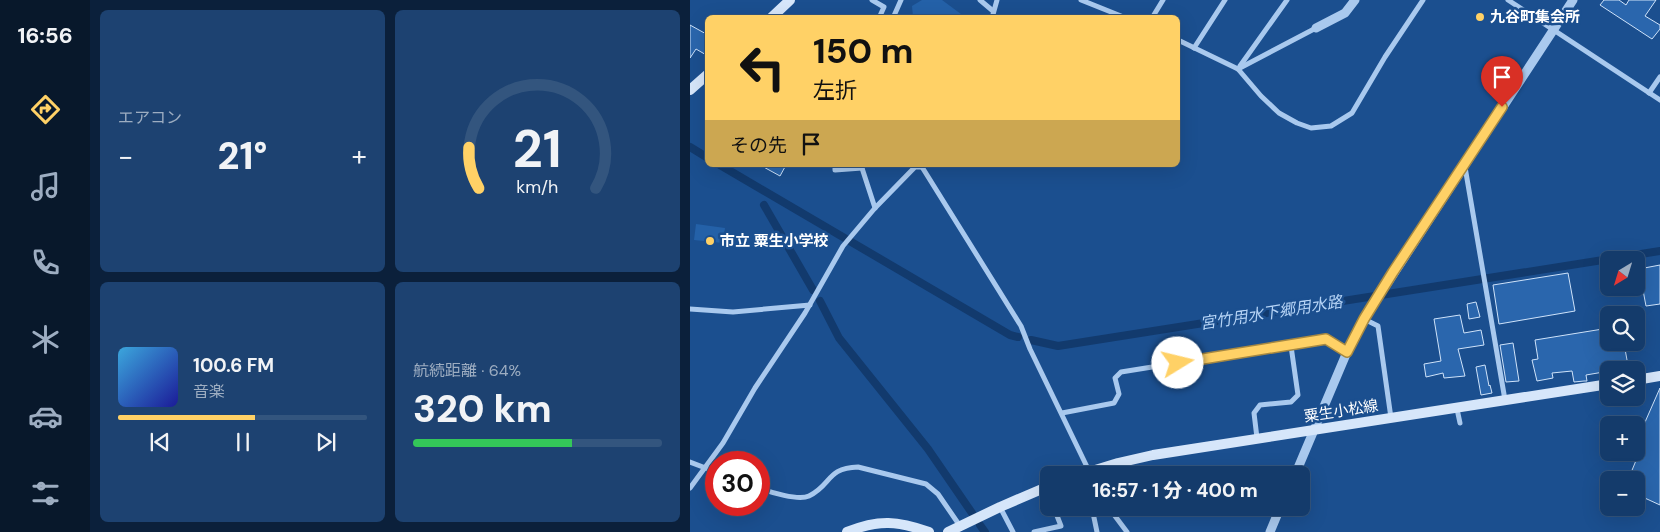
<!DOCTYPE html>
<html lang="ja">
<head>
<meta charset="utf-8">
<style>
  :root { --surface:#143b6b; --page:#1d4271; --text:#f1f3f6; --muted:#9dadc1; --line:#33557e; --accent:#ffd166 }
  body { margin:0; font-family:"DM Sans","Noto Sans JP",sans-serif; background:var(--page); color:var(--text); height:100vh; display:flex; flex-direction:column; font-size:19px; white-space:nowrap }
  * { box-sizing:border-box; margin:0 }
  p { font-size:16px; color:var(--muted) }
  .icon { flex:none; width:28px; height:28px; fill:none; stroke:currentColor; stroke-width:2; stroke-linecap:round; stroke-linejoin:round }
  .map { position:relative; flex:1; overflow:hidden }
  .drawer { display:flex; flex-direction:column; gap:10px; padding:10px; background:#0b203b; width:600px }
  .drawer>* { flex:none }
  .banner { position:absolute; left:15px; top:15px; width:475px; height:152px; border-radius:8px; box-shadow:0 5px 20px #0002,0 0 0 1px var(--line); background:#ffd166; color:#111; overflow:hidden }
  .needle { width:32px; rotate:218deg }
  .buttons { position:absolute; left:910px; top:251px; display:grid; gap:10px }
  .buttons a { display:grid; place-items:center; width:45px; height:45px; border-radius:8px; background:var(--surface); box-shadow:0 5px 20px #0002,0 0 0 1px var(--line); font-size:25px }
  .speed { position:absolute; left:15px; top:451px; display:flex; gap:10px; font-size:25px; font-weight:700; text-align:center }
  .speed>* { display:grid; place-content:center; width:65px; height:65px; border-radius:50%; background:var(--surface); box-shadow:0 5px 20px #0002,0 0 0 1px var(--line); line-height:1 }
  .speed .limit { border:8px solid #d22; background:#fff; color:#111 }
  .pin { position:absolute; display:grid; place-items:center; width:42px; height:42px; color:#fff; margin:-51px -21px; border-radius:50% 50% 50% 0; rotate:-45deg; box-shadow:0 0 5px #0007 }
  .pin .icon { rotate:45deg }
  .me { position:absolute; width:55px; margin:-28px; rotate:81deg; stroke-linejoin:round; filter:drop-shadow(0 0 4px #0008) }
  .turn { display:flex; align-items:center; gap:18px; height:105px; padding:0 25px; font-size:22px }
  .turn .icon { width:65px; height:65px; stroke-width:2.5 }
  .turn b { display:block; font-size:35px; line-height:42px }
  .then { display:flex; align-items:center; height:48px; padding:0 25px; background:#0003; gap:10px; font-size:19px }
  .big { font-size:38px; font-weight:800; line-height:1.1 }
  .drawer .tile { flex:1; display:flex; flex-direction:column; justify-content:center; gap:8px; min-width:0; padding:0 18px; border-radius:8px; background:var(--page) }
  .drawer .dial { align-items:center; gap:0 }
  .dial svg { height:130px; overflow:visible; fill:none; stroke:var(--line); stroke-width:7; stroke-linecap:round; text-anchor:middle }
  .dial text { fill:var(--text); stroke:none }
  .song { display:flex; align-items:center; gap:15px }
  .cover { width:60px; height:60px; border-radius:8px; background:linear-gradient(135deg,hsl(200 70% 55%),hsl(240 70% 35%)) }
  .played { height:5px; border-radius:2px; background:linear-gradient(90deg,var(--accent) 55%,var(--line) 55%) }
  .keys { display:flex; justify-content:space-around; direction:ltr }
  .heat { display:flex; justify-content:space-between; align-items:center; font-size:28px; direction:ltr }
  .charge { height:8px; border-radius:4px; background:linear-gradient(90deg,#34c759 64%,var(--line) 0) }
  .drawer .tiles { flex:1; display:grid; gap:10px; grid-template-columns:repeat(2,1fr) }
  .trip { position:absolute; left:350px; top:466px; width:270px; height:50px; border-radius:8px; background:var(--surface); box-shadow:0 5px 20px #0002,0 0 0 1px var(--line); font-weight:800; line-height:50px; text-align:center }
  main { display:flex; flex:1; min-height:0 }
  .tabs { display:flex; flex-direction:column; width:90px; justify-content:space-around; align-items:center; background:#08182b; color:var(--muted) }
  .tabs .icon { width:35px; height:35px }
  .tabs .current { color:var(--accent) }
  .tabs b { font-size:22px; color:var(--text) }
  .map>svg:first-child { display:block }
  .green { fill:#2461a8 }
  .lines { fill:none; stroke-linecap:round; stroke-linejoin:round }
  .canal { stroke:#123a6d; stroke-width:8 }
  .building { fill:#2a66ad; stroke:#cfe3fa }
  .minor { stroke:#a9c9ee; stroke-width:5 }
  .tertiary { stroke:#a9c9ee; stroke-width:9 }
  .secondary { stroke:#d6e6fa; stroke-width:10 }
  .route-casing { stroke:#a68842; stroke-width:12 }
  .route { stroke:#ffd166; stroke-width:9 }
  .poi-dot { fill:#ffd166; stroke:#1b4f8f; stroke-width:2 }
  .labels { text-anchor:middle; stroke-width:5; stroke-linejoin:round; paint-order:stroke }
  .poi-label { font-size:15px; font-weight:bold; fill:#fff; stroke:#1b4f8f; text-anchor:start }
  .street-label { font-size:15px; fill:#fff; stroke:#1b4f8f }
  .water-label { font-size:16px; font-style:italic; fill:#b5d3f5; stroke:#1b4f8f }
</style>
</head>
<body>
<main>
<nav class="tabs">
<b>16:56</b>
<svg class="icon current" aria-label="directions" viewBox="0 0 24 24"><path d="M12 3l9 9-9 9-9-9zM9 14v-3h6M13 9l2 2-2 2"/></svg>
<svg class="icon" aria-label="music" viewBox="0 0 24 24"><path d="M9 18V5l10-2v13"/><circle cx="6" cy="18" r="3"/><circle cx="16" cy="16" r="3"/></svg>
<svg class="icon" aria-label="phone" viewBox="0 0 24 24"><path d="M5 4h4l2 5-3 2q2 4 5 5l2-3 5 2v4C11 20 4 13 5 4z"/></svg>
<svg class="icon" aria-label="climate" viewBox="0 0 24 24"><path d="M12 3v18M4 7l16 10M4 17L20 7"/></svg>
<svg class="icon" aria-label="car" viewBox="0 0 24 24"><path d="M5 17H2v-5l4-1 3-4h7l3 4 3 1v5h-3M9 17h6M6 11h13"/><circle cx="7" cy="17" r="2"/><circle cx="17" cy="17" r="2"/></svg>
<svg class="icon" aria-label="filters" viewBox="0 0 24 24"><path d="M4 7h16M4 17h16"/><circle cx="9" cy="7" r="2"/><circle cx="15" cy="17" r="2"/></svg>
</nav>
<section class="drawer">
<div class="tiles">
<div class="tile"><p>エアコン</p>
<div class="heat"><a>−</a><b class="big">21°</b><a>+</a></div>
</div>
<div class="tile dial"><svg viewBox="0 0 100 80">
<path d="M14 69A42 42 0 1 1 86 69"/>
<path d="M14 69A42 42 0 0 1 8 44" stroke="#ffd166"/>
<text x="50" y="56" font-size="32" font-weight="700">21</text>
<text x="50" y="72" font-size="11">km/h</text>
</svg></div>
<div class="tile">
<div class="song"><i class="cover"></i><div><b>100.6 FM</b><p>音楽</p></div></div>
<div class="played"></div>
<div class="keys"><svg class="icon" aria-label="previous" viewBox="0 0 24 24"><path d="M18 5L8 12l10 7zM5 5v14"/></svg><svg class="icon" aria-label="pause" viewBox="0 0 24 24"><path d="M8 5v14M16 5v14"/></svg><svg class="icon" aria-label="next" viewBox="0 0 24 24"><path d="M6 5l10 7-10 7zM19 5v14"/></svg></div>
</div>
<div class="tile"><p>航続距離 · 64%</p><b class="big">320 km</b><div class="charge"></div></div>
</div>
</section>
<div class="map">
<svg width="970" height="532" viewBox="0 0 970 532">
  <rect width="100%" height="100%" fill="#1b4f8f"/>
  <g class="green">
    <path d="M232,0H252L275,17H223L222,6Z"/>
    <path d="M6,224L35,228L33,243L4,240Z"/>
  </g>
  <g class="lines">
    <g class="canal">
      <path d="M0,147L18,158"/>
      <path d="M30,165L320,335L328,337"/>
      <path d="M74,205L123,290"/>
      <path d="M130,301L149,338L238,449L282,513"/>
      <path d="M341,340L368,346L970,251"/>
      <path d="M290,525L295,532"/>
    </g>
  </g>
  <g class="building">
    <path d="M914,0H929L936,5L939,0H966L955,16L970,25V29L962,39L910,5Z"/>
    <path d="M0,25L18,35V56L6,49L0,58Z"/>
    <path d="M70,165H96L90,176Z"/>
    <path d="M970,265V304L956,306L949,269Z"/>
    <path d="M878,273L885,311L809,324L803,285Z"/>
    <path d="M786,302L790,317L779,319L777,304Z"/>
    <path d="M770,315L774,333L791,330L794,345L768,349L775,376L754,378L753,373L736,377L734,364L751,361L744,319Z"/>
    <path d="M919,328V342H929L931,350L935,349L937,360L931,369L896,375L897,381H894L884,382L882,371L862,373L863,378L847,381L842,360L848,359L845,340Z"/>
    <path d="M823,343L829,381L816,382L810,345Z"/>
    <path d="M795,365L799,386L800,385L802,393L791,395L786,367Z"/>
    <path d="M970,388V505L946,494V480H938L954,441L948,438Z"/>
  </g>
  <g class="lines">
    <g class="minor">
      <path d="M182,0L194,7L189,18"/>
      <path d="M290,0L303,11"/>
      <path d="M391,0L436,18"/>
      <path d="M818,0L970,100"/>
      <path d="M203,18L211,0"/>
      <path d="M302,18L307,0"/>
      <path d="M462,18L473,0"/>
      <path d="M488,40L548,69L571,96L589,113L607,123L621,128L641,126L662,113L695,57L733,0"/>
      <path d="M504,48L535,0"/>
      <path d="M550,66L597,0"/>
      <path d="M548,69L626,28"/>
      <path d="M959,93L970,77"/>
      <path d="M145,165V170L172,168"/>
      <path d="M171,165L185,208"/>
      <path d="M232,167L331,326L340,349L400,473"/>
      <path d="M775,167L815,400"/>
      <path d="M0,309L43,312L120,305"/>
      <path d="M674,319L688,326L701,418"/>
      <path d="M767,409L770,423"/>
      <path d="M372,413L424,403L429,394L425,378L431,372L636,339L657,352"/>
      <path d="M567,438L564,413L570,405L601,402L608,395L601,346"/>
      <path d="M0,462L26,472"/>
      <path d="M0,488L33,443L65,388L115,313L153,246L185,208L225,167H232"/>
      <path d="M69,488C80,492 108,501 119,496C142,485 136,468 168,467L236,484L248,494L270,526"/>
      <path d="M310,507L323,532"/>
      <path d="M402,508L407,532"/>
      <path d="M419,508L437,532"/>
      <path d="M344,532L371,526L364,508"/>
    </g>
    <g class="tertiary">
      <path d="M626,28L655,13L665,0"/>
      <path d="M605,475L657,352L674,319L883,0"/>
      <path d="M580,532L590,508"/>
    </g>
    <g class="secondary">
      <path d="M81,18L100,0"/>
      <path d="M0,90L18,74"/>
      <path d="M946,380L970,376"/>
      <path d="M389,475L428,463L463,455L919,384"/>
      <path d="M157,532C189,519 208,521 239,532"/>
      <path d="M258,532L310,507L359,486"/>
    </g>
  </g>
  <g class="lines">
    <g class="route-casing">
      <path id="route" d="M488,363L636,339L657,352L674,319L703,272L812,107"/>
    </g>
    <use href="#route" class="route"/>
  </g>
  <g class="poi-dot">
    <circle cx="790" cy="17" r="5"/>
    <circle cx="20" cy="241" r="5"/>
  </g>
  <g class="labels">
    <g class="poi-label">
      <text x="800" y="22">九谷町集会所</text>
      <text x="30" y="246">市立 粟生小学校</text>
    </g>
    <g class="street-label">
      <text transform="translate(651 411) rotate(-9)" y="5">粟生小松線</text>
    </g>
    <g class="water-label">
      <text transform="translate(581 312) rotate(-9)" y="6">宮竹用水下郷用水路</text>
    </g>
  </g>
</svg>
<div class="buttons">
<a><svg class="needle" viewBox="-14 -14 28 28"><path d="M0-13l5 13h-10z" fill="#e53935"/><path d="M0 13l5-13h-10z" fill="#9dadc1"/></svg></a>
<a><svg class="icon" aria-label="search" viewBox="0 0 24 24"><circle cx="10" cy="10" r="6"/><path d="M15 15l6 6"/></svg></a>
<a><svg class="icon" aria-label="layers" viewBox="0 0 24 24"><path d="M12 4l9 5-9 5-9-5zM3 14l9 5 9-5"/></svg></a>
<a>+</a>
<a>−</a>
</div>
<div class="speed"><div class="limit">30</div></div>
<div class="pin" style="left:812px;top:107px;background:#d93025"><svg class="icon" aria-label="arrive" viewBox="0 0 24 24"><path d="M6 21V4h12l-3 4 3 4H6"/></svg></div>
<svg class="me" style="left:488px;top:363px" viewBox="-20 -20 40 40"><circle r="19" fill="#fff"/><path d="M0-13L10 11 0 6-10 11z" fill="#ffd166"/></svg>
<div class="trip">16:57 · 1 分 · 400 m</div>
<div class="banner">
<div class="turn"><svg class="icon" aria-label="left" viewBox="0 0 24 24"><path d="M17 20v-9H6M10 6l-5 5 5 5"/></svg><div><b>150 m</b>左折</div></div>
<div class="then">その先<svg class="icon" aria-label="arrive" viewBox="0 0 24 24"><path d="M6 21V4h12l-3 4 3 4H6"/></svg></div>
</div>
</div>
</main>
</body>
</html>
